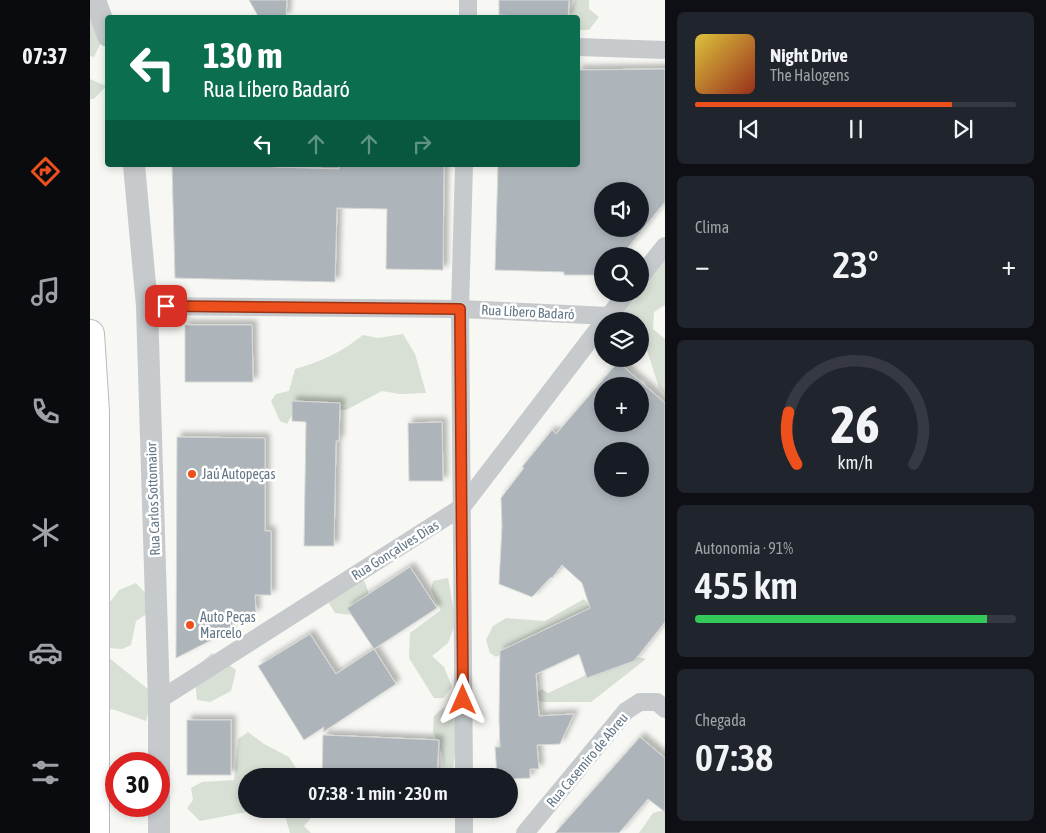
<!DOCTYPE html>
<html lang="pt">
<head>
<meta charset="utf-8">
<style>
  :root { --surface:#171b24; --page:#20242c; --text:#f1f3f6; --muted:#9ea1a6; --line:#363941; --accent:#ed4f1d }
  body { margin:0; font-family:"Asap Condensed",sans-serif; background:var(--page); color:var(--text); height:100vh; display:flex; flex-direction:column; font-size:19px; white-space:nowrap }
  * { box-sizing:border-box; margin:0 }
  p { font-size:16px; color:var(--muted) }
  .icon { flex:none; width:28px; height:28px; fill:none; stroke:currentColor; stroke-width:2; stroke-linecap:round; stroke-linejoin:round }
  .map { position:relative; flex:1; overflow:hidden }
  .drawer { display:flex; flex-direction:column; gap:12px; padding:12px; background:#0d0f14; width:381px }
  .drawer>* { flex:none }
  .banner { position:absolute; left:15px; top:15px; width:475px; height:152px; border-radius:5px; box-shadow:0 2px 8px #0003; background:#0b6e4f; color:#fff; overflow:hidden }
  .tools { position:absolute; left:504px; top:182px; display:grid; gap:10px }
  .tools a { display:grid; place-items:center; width:55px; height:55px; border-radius:50%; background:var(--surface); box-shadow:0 2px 8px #0003; font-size:25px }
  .speed { position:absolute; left:15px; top:752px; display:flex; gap:10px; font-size:25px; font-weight:700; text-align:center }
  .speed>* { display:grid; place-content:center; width:65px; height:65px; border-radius:50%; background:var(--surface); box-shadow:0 2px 8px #0003; line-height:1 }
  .speed .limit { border:8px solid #d22; background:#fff; color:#111 }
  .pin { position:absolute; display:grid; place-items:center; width:42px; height:42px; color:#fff; margin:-21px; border-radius:10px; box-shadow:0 2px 8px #0006 }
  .me { position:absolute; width:55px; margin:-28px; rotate:0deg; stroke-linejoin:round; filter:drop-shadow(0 0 4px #0008) }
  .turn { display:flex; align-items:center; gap:18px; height:105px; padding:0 15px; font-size:22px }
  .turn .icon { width:65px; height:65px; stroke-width:2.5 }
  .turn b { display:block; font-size:35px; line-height:42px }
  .lanes { display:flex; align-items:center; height:48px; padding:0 15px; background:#0003; justify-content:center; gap:25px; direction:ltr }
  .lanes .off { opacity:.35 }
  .big { font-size:38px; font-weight:600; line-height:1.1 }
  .drawer .tile { flex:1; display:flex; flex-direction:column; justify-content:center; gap:8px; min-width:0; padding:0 18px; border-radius:8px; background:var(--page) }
  .drawer .dial { align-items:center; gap:0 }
  .dial svg { height:130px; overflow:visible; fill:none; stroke:var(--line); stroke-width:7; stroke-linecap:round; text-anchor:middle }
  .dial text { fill:var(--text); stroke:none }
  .song { display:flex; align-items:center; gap:15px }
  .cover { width:60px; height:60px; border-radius:8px; background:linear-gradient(135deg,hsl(50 70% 55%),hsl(10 70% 35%)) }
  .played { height:5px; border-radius:2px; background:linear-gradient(90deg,var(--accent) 80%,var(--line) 80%) }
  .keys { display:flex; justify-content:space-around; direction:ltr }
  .heat { display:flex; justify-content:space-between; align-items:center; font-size:28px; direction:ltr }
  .charge { height:8px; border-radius:4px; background:linear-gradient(90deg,#34c759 91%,var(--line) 0) }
  .trip { position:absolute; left:148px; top:768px; width:280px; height:50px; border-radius:25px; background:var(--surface); box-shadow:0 2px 8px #0003; font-weight:600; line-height:50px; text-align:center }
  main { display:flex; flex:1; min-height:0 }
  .dock { display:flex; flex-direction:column; width:90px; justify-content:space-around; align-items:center; background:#090b0e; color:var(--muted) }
  .dock .icon { width:35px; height:35px }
  .dock .selected { color:var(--accent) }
  .dock b { font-size:22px; color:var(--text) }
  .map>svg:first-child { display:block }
  .green { fill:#d8dfd4 }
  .building { fill:#adb5bb; stroke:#d8d8d6; fill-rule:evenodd; filter:url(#shadow) }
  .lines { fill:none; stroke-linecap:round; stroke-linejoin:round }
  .trunk-casing { stroke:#b8bcbf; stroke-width:30 }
  .minor { stroke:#c6cacd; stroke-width:18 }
  .tertiary { stroke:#c6cacd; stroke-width:22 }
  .trunk { stroke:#fff; stroke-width:28 }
  .route-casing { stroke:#9a3313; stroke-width:12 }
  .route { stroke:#ed4f1d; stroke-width:9 }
  .poi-dot { fill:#ed4f1d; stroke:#fff; stroke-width:2 }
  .labels { text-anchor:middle; stroke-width:5; stroke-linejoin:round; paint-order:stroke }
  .street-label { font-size:14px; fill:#647786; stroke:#fff }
  .poi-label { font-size:14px; fill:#647786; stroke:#fff; text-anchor:start }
</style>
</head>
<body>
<main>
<nav class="dock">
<b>07:37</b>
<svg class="icon selected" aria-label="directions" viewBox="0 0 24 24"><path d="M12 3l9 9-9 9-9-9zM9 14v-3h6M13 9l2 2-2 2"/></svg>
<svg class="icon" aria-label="music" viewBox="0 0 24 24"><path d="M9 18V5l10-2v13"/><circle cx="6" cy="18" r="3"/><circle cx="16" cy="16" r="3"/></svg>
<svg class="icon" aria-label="phone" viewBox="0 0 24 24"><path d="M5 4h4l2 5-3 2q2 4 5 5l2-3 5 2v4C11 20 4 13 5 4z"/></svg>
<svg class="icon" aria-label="climate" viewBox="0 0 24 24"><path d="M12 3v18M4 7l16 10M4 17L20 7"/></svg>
<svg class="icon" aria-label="car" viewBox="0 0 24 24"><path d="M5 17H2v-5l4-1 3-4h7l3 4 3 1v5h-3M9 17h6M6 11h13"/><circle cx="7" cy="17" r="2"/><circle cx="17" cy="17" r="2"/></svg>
<svg class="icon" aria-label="filters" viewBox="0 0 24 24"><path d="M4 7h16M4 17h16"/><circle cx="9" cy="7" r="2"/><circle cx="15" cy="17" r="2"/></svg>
</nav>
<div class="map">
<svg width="575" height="833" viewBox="0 0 575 833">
  <defs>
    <filter id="shadow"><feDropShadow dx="4.5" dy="-4.5" stdDeviation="2.5" flood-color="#0004"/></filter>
  </defs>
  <rect width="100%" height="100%" fill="#f7f7f3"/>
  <g class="green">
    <path d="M485,0H499V9L509,17L499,30H488V18L478,17Z"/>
    <path d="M0,18L11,42L4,57L0,56Z"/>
    <path d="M0,79L16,86L4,99H0Z"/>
    <path d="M575,242V305L564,312L563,329L575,339V394L569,388L557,350L550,345V321H525L536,294H550V275Z"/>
    <path d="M313,334L325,354L336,393L310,394L292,391L256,410L206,407L197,424L190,421L181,401L186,394L199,391L205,369C230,362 252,352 273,335L288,338Z"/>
    <path d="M258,571L275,582L281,601L270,616L245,613L237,600Z"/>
    <path d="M358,578L366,622L358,643L342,656L354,667L362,687L353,698H344L319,658L320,633L351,610L341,590L343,581Z"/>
    <path d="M46,583L58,596V613L46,621L41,645L32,649L17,648L0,596L21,601L29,590Z"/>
    <path d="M494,599L528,635L480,618L406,657L400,653L396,640L403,626L416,618L455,621Z"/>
    <path d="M122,653L146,670L141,691L120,702L107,700L104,669Z"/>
    <path d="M535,654L556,659L501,702H452L445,699V695L452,689L458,693L488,679Z"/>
    <path d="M18,657L59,690L60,706L56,721L25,710L14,708Z"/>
    <path d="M353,708L364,710L366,748L362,776H354L352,754L343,732L344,716Z"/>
    <path d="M158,732L174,744L199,757L211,776H156V809H172L110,821L97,808L103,800L101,788L112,782L144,780L148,739Z"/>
    <path d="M193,809H229L214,826L221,833H200Z"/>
    <path d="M575,810V833H549L563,813Z"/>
  </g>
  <g class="building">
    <path d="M159,0H197L196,17L168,16Z"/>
    <path d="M409,0H479L478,18L409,15Z"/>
    <path d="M575,69V202L531,256H512V275H474V272L405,270L408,165H488V70ZM512,191H550V229H512Z"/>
    <path d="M82,165H183V167L249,169V165H354L353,270L296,269L297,209L247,208L245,282L85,278Z"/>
    <path d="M95,325H162L163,382H95Z"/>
    <path d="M528,362L575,403V622L544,661L497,678L489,654L446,674L449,716L484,714L470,744L447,745L449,769H440V778L419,779V776H407L405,747H410L409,719L410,651L500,608L492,583L472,565L462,578L461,577L442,597L409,584L412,526L411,498L434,468L432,467L462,430L466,434ZM512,386H550V424H512ZM512,451H550V489H512Z"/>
    <path d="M202,401L250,403L249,441H246L244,546H214L216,422L202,421Z"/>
    <path d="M352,422L353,481H319L318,423Z"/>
    <path d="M87,437L175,438V531H181V595H165L166,613L140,618L141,630L86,658Z"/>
    <path d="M320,567L347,608L284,649L257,608Z"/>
    <path d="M220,634L246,674L284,649L306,684L233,732L234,727L214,740L168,666Z"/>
    <rect x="97" y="720" width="44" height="55"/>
    <path d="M233,735L349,740L347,776H232Z"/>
    <path d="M550,737L575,758V812L558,799L529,833H465Z"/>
  </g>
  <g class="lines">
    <g class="trunk-casing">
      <path id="trunk" d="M0,334L5,412V833"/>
    </g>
    <g class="minor">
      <path d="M378,18V0"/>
      <path d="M488,47L575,50"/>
      <path d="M550,277L575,246"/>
      <path d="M57,306L370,309L519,316"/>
      <path d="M515,321L536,294"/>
      <path d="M69,700L372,507L512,324"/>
      <path d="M374,776L370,309L374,165"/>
      <path d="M374,809V833"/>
      <path d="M435,833L536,711L550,702H567L575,709"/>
    </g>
    <g class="tertiary">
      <path d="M5,0L18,36"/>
      <path d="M44,165L57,306L69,700V833"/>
    </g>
    <use href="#trunk" class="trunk"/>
  </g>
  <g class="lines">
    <g class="route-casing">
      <path id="route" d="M76,306L370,309L373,700"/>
    </g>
    <use href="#route" class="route"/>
  </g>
  <g class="poi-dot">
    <circle cx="102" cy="474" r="5"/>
    <circle cx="100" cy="625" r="5"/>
  </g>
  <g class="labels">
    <g class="street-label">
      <text transform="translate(438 312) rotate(3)" y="5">Rua Líbero Badaró</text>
      <text transform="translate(63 499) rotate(-92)" y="5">Rua Carlos Sottomaior</text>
      <text transform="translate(305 550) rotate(-32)" y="5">Rua Gonçalves Dias</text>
      <text transform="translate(497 760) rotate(-50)" y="5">Rua Casemiro de Abreu</text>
    </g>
    <g class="poi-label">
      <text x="112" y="479">Jaú Autopeças</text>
      <text x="110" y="622">Auto Peças<tspan x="110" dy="16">Marcelo</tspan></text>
    </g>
  </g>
</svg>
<div class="tools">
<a><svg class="icon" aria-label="sound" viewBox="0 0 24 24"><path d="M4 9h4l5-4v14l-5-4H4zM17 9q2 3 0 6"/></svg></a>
<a><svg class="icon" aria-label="search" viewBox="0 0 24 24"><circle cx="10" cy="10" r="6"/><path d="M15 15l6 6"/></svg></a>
<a><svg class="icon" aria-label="layers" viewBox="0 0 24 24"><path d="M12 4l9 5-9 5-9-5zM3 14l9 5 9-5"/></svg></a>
<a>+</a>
<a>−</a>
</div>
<div class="speed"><div class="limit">30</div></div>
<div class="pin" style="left:76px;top:306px;background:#d93025"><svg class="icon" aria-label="arrive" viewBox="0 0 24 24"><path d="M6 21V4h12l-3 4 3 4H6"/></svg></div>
<svg class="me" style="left:373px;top:700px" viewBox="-20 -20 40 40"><path d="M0-17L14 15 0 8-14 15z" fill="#ed4f1d" stroke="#fff" stroke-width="4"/></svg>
<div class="trip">07:38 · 1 min · 230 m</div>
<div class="banner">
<div class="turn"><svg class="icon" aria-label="left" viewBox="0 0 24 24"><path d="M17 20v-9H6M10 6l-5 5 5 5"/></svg><div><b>130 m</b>Rua Líbero Badaró</div></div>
<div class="lanes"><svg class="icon" aria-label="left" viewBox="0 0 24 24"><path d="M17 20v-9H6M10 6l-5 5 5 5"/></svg><svg class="icon off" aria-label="ahead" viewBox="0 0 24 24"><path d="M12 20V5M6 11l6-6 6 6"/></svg><svg class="icon off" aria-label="ahead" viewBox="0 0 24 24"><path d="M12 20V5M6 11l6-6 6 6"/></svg><svg class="icon off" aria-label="right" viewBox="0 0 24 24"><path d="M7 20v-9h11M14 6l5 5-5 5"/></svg></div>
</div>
</div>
<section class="drawer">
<div class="tile">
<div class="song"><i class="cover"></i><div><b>Night Drive</b><p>The Halogens</p></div></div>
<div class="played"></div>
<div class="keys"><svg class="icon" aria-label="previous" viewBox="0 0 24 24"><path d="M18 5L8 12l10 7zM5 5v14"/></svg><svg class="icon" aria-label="pause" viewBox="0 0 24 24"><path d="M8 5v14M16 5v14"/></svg><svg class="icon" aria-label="next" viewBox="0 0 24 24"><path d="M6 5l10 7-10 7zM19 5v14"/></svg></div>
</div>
<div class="tile"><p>Clima</p>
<div class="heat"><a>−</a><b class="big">23°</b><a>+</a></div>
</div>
<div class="tile dial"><svg viewBox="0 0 100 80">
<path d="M14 69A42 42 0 1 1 86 69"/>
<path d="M14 69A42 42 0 0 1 9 37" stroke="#ed4f1d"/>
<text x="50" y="56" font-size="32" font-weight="700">26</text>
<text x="50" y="72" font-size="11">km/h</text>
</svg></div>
<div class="tile"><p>Autonomia · 91%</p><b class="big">455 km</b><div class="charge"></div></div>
<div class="tile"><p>Chegada</p><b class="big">07:38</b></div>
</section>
</main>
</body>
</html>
